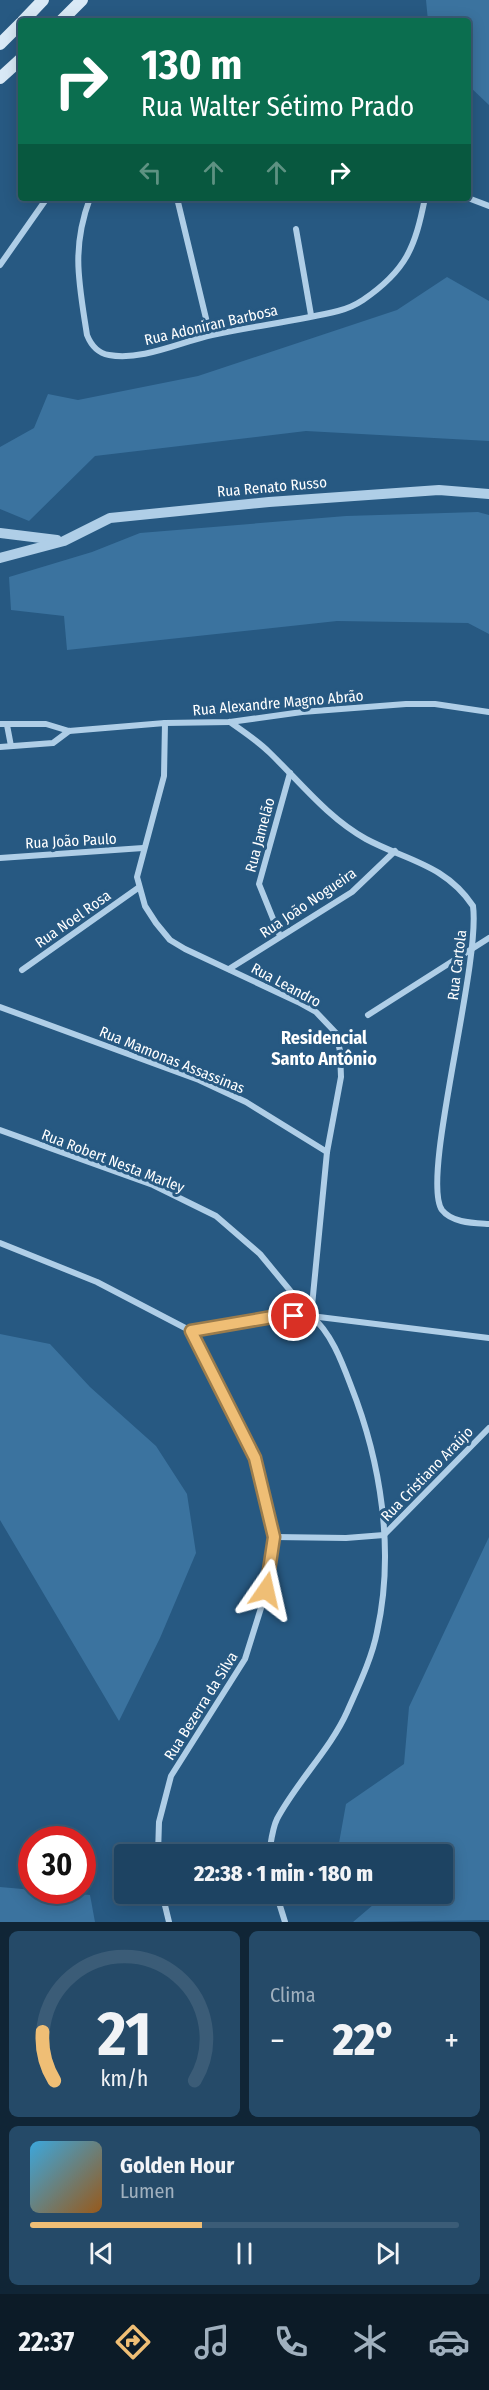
<!DOCTYPE html>
<html lang="pt">
<head>
<meta charset="utf-8">
<style>
  :root { --surface:#1d4362; --page:#254a68; --text:#f1f3f6; --muted:#a0b0be; --line:#3b5c77; --accent:#efbe75 }
  body { margin:0; font-family:"Fira Sans Condensed",sans-serif; background:var(--page); color:var(--text); height:100vh; display:flex; flex-direction:column; font-size:22px; white-space:nowrap }
  * { box-sizing:border-box; margin:0 }
  p { font-size:20px; color:var(--muted) }
  .icon { flex:none; width:33px; height:33px; fill:none; stroke:currentColor; stroke-width:2; stroke-linecap:round; stroke-linejoin:round }
  .map { position:relative; height:1922px; overflow:hidden }
  .drawer { display:flex; flex-direction:column; gap:9px; padding:9px; background:#102536; flex:1 }
  .drawer>* { flex:none }
  .banner { position:absolute; left:18px; top:18px; width:453px; height:183px; border-radius:6px; box-shadow:0 3px 15px #0003,0 0 0 2px var(--line); background:#0b6e4f; color:#fff; overflow:hidden }
  .speed { position:absolute; left:18px; top:1826px; display:flex; gap:12px; font-size:30px; font-weight:700; text-align:center }
  .speed>* { display:grid; place-content:center; width:78px; height:78px; border-radius:50%; background:var(--surface); box-shadow:0 3px 15px #0003,0 0 0 2px var(--line); line-height:1 }
  .speed .limit { border:9px solid #d22; background:#fff; color:#111 }
  .pin { position:absolute; display:grid; place-items:center; width:51px; height:51px; color:#fff; margin:-26px; border:3px solid #fff; border-radius:50%; box-shadow:0 2px 6px #0007 }
  .me { position:absolute; width:66px; margin:-33px; rotate:11deg; stroke-linejoin:round; filter:drop-shadow(0 0 4px #0008) }
  .turn { display:flex; align-items:center; gap:21px; height:126px; padding:0 24px; font-size:27px }
  .turn .icon { width:78px; height:78px; stroke-width:2.5 }
  .turn b { display:block; font-size:42px; line-height:51px }
  .lanes { display:flex; align-items:center; height:57px; padding:0 24px; background:#0003; justify-content:center; gap:30px; direction:ltr }
  .lanes .off { opacity:.35 }
  .big { font-size:45px; font-weight:800; line-height:1.1 }
  .drawer .tile { flex:1; display:flex; flex-direction:column; justify-content:center; gap:9px; min-width:0; padding:0 21px; border-radius:9px; background:var(--page) }
  .drawer .dial { align-items:center; gap:0 }
  .dial svg { height:156px; overflow:visible; fill:none; stroke:var(--line); stroke-width:7; stroke-linecap:round; text-anchor:middle }
  .dial text { fill:var(--text); stroke:none }
  .song { display:flex; align-items:center; gap:18px }
  .cover { width:72px; height:72px; border-radius:9px; background:linear-gradient(135deg,hsl(200 70% 55%),hsl(30 70% 35%)) }
  .played { height:6px; border-radius:3px; background:linear-gradient(90deg,var(--accent) 40%,var(--line) 40%) }
  .keys { display:flex; justify-content:space-around; direction:ltr }
  .heat { display:flex; justify-content:space-between; align-items:center; font-size:33px; direction:ltr }
  .drawer .tiles { flex:1; display:grid; gap:9px; grid-template-columns:1fr 1fr }
  .tile:last-child { grid-column:span 2 }
  .trip { position:absolute; left:114px; top:1844px; width:339px; height:60px; border-radius:6px; background:var(--surface); box-shadow:0 3px 15px #0003,0 0 0 2px var(--line); font-weight:800; line-height:60px; text-align:center }
  .tab-bar { display:flex; height:96px; justify-content:space-around; align-items:center; background:#0c1b27; color:var(--muted) }
  .tab-bar .icon { width:42px; height:42px }
  .tab-bar .active { color:var(--accent) }
  .tab-bar b { font-size:27px; color:var(--text) }
  .map>svg:first-child { display:block }
  .green { fill:#3b739f }
  .lines { fill:none; stroke-linecap:round; stroke-linejoin:round }
  .minor { stroke:#afcee7; stroke-width:6 }
  .tertiary { stroke:#afcee7; stroke-width:10 }
  .secondary { stroke:#d9e9f6; stroke-width:12 }
  .route-casing { stroke:#9b7c4c; stroke-width:15 }
  .route { stroke:#efbe75; stroke-width:10 }
  .labels { text-anchor:middle; stroke-width:6; stroke-linejoin:round; paint-order:stroke }
  .street-label { font-size:15px; fill:#fff; stroke:#275982 }
  .quarter-label { font-size:18px; font-weight:bold; fill:#fff; stroke:#275982 }
</style>
</head>
<body>
<div class="map">
<svg width="489" height="1922" viewBox="0 0 489 1922">
  <rect width="100%" height="100%" fill="#275982"/>
  <g class="green">
    <path d="M426,0H489V105L468,85V21H428Z"/>
    <path d="M447,277L489,301V441L306,431L95,456L29,521L0,509V447L34,428L48,394L78,400L198,376L397,310Z"/>
    <path d="M478,512L489,515V634L468,623L337,621L67,650L64,616L11,610L9,577L92,552L140,533L346,516Z"/>
    <path d="M0,1334L50,1344L90,1387L156,1446L187,1494L196,1553L160,1638L119,1721L0,1520Z"/>
    <path d="M489,1537V1920L353,1922L380,1899L374,1893H442V1854H337L346,1804L404,1764L409,1707Z"/>
    <path d="M0,1887L90,1895L95,1922H0Z"/>
  </g>
  <g class="lines">
    <g class="minor">
      <path d="M90,198C71,249 79,283 87,335C91,345 97,353 109,355C142,361 180,342 212,335C254,326 297,321 338,311C346,309 357,304 363,300C407,270 415,247 425,198"/>
      <path d="M177,198L210,335"/>
      <path d="M468,198L489,206"/>
      <path d="M296,229L311,315"/>
      <path d="M0,265L47,198"/>
      <path d="M230,722C244,732 258,741 270,753C300,782 328,818 366,839C405,860 445,864 473,906C481,965 420,1179 442,1210C452,1223 474,1223 489,1224"/>
      <path d="M165,723L164,776L137,877L145,906L156,923L170,940L185,949L298,1002L316,1012L336,1033L340,1051L341,1077L327,1152L311,1316"/>
      <path d="M0,724H46L69,731L165,723L230,722L302,712L406,704H435L489,712"/>
      <path d="M7,725L11,746"/>
      <path d="M0,747L53,743L69,731"/>
      <path d="M0,858L143,848"/>
      <path d="M280,936L259,884L290,773"/>
      <path d="M229,969L352,892L395,851"/>
      <path d="M22,970L138,888"/>
      <path d="M0,1007L199,1080L246,1102L327,1152"/>
      <path d="M368,1015L489,938"/>
      <path d="M0,1130L153,1185L216,1216L260,1254L311,1316C331,1332 342,1362 351,1386C381,1462 395,1551 377,1632C372,1658 358,1687 347,1712C331,1748 296,1783 277,1819C272,1829 271,1843 269,1854"/>
      <path d="M0,1243L97,1282L191,1331L255,1458L275,1537L261,1608L245,1659L171,1776L159,1822L158,1854"/>
      <path d="M191,1331L278,1316H311L489,1338"/>
      <path d="M275,1537L346,1538L384,1535L489,1428"/>
      <path d="M162,1893L169,1922"/>
      <path d="M276,1893L285,1922"/>
    </g>
    <g class="tertiary">
      <path d="M0,533L57,540"/>
      <path d="M0,558L64,541L110,518L269,502L439,490L489,494"/>
    </g>
    <g class="secondary">
      <path d="M23,21L43,0"/>
      <path d="M61,21L82,0"/>
      <path d="M0,44L21,23"/>
      <path d="M0,78L21,59"/>
    </g>
  </g>
  <g class="lines">
    <g class="route-casing">
      <path id="route" d="M266,1590L274,1537L255,1458L191,1331L278,1316H294"/>
    </g>
    <use href="#route" class="route"/>
  </g>
  <g class="labels">
    <g class="street-label">
      <text transform="translate(211 325) rotate(-13)" y="5">Rua Adoniran Barbosa</text>
      <text transform="translate(272 487) rotate(-5)" y="5">Rua Renato Russo</text>
      <text transform="translate(278 703) rotate(-5)" y="5">Rua Alexandre Magno Abrão</text>
      <text transform="translate(260 835) rotate(-75)" y="5">Rua Jamelão</text>
      <text transform="translate(71 841) rotate(-3)" y="5">Rua João Paulo</text>
      <text transform="translate(308 903) rotate(-34)" y="5">Rua João Nogueira</text>
      <text transform="translate(73 919) rotate(-35)" y="5">Rua Noel Rosa</text>
      <text transform="translate(457 965) rotate(-83)" y="5">Rua Cartola</text>
      <text transform="translate(286 985) rotate(28)" y="5">Rua Leandro</text>
      <text transform="translate(172 1060) rotate(22)" y="5">Rua Mamonas Assassinas</text>
      <text transform="translate(113 1161) rotate(21)" y="5">Rua Robert Nesta Marley</text>
      <text transform="translate(427 1474) rotate(-46)" y="5">Rua Cristiano Araújo</text>
      <text transform="translate(201 1706) rotate(-58)" y="5">Rua Bezerra da Silva</text>
    </g>
    <g class="quarter-label">
      <text x="324" y="1044">Residencial<tspan x="324" dy="21">Santo Antônio</tspan></text>
    </g>
  </g>
</svg>
<div class="speed"><div class="limit">30</div></div>
<div class="pin" style="left:294px;top:1316px;background:#d93025"><svg class="icon" aria-label="arrive" viewBox="0 0 24 24"><path d="M6 21V4h12l-3 4 3 4H6"/></svg></div>
<svg class="me" style="left:266px;top:1590px" viewBox="-20 -20 40 40"><path d="M0-17L14 15 0 8-14 15z" fill="#efbe75" stroke="#fff" stroke-width="4"/></svg>
<div class="trip">22:38 · 1 min · 180 m</div>
<div class="banner">
<div class="turn"><svg class="icon" aria-label="right" viewBox="0 0 24 24"><path d="M7 20v-9h11M14 6l5 5-5 5"/></svg><div><b>130 m</b>Rua Walter Sétimo Prado</div></div>
<div class="lanes"><svg class="icon off" aria-label="left" viewBox="0 0 24 24"><path d="M17 20v-9H6M10 6l-5 5 5 5"/></svg><svg class="icon off" aria-label="ahead" viewBox="0 0 24 24"><path d="M12 20V5M6 11l6-6 6 6"/></svg><svg class="icon off" aria-label="ahead" viewBox="0 0 24 24"><path d="M12 20V5M6 11l6-6 6 6"/></svg><svg class="icon" aria-label="right" viewBox="0 0 24 24"><path d="M7 20v-9h11M14 6l5 5-5 5"/></svg></div>
</div>
</div>
<section class="drawer">
<div class="tiles">
<div class="tile dial"><svg viewBox="0 0 100 80">
<path d="M14 69A42 42 0 1 1 86 69"/>
<path d="M14 69A42 42 0 0 1 8 44" stroke="#efbe75"/>
<text x="50" y="56" font-size="32" font-weight="700">21</text>
<text x="50" y="72" font-size="11">km/h</text>
</svg></div>
<div class="tile"><p>Clima</p>
<div class="heat"><a>−</a><b class="big">22°</b><a>+</a></div>
</div>
<div class="tile">
<div class="song"><i class="cover"></i><div><b>Golden Hour</b><p>Lumen</p></div></div>
<div class="played"></div>
<div class="keys"><svg class="icon" aria-label="previous" viewBox="0 0 24 24"><path d="M18 5L8 12l10 7zM5 5v14"/></svg><svg class="icon" aria-label="pause" viewBox="0 0 24 24"><path d="M8 5v14M16 5v14"/></svg><svg class="icon" aria-label="next" viewBox="0 0 24 24"><path d="M6 5l10 7-10 7zM19 5v14"/></svg></div>
</div>
</div>
</section>
<nav class="tab-bar">
<b>22:37</b>
<svg class="icon active" aria-label="directions" viewBox="0 0 24 24"><path d="M12 3l9 9-9 9-9-9zM9 14v-3h6M13 9l2 2-2 2"/></svg>
<svg class="icon" aria-label="music" viewBox="0 0 24 24"><path d="M9 18V5l10-2v13"/><circle cx="6" cy="18" r="3"/><circle cx="16" cy="16" r="3"/></svg>
<svg class="icon" aria-label="phone" viewBox="0 0 24 24"><path d="M5 4h4l2 5-3 2q2 4 5 5l2-3 5 2v4C11 20 4 13 5 4z"/></svg>
<svg class="icon" aria-label="climate" viewBox="0 0 24 24"><path d="M12 3v18M4 7l16 10M4 17L20 7"/></svg>
<svg class="icon" aria-label="car" viewBox="0 0 24 24"><path d="M5 17H2v-5l4-1 3-4h7l3 4 3 1v5h-3M9 17h6M6 11h13"/><circle cx="7" cy="17" r="2"/><circle cx="17" cy="17" r="2"/></svg>
</nav>
</body>
</html>
